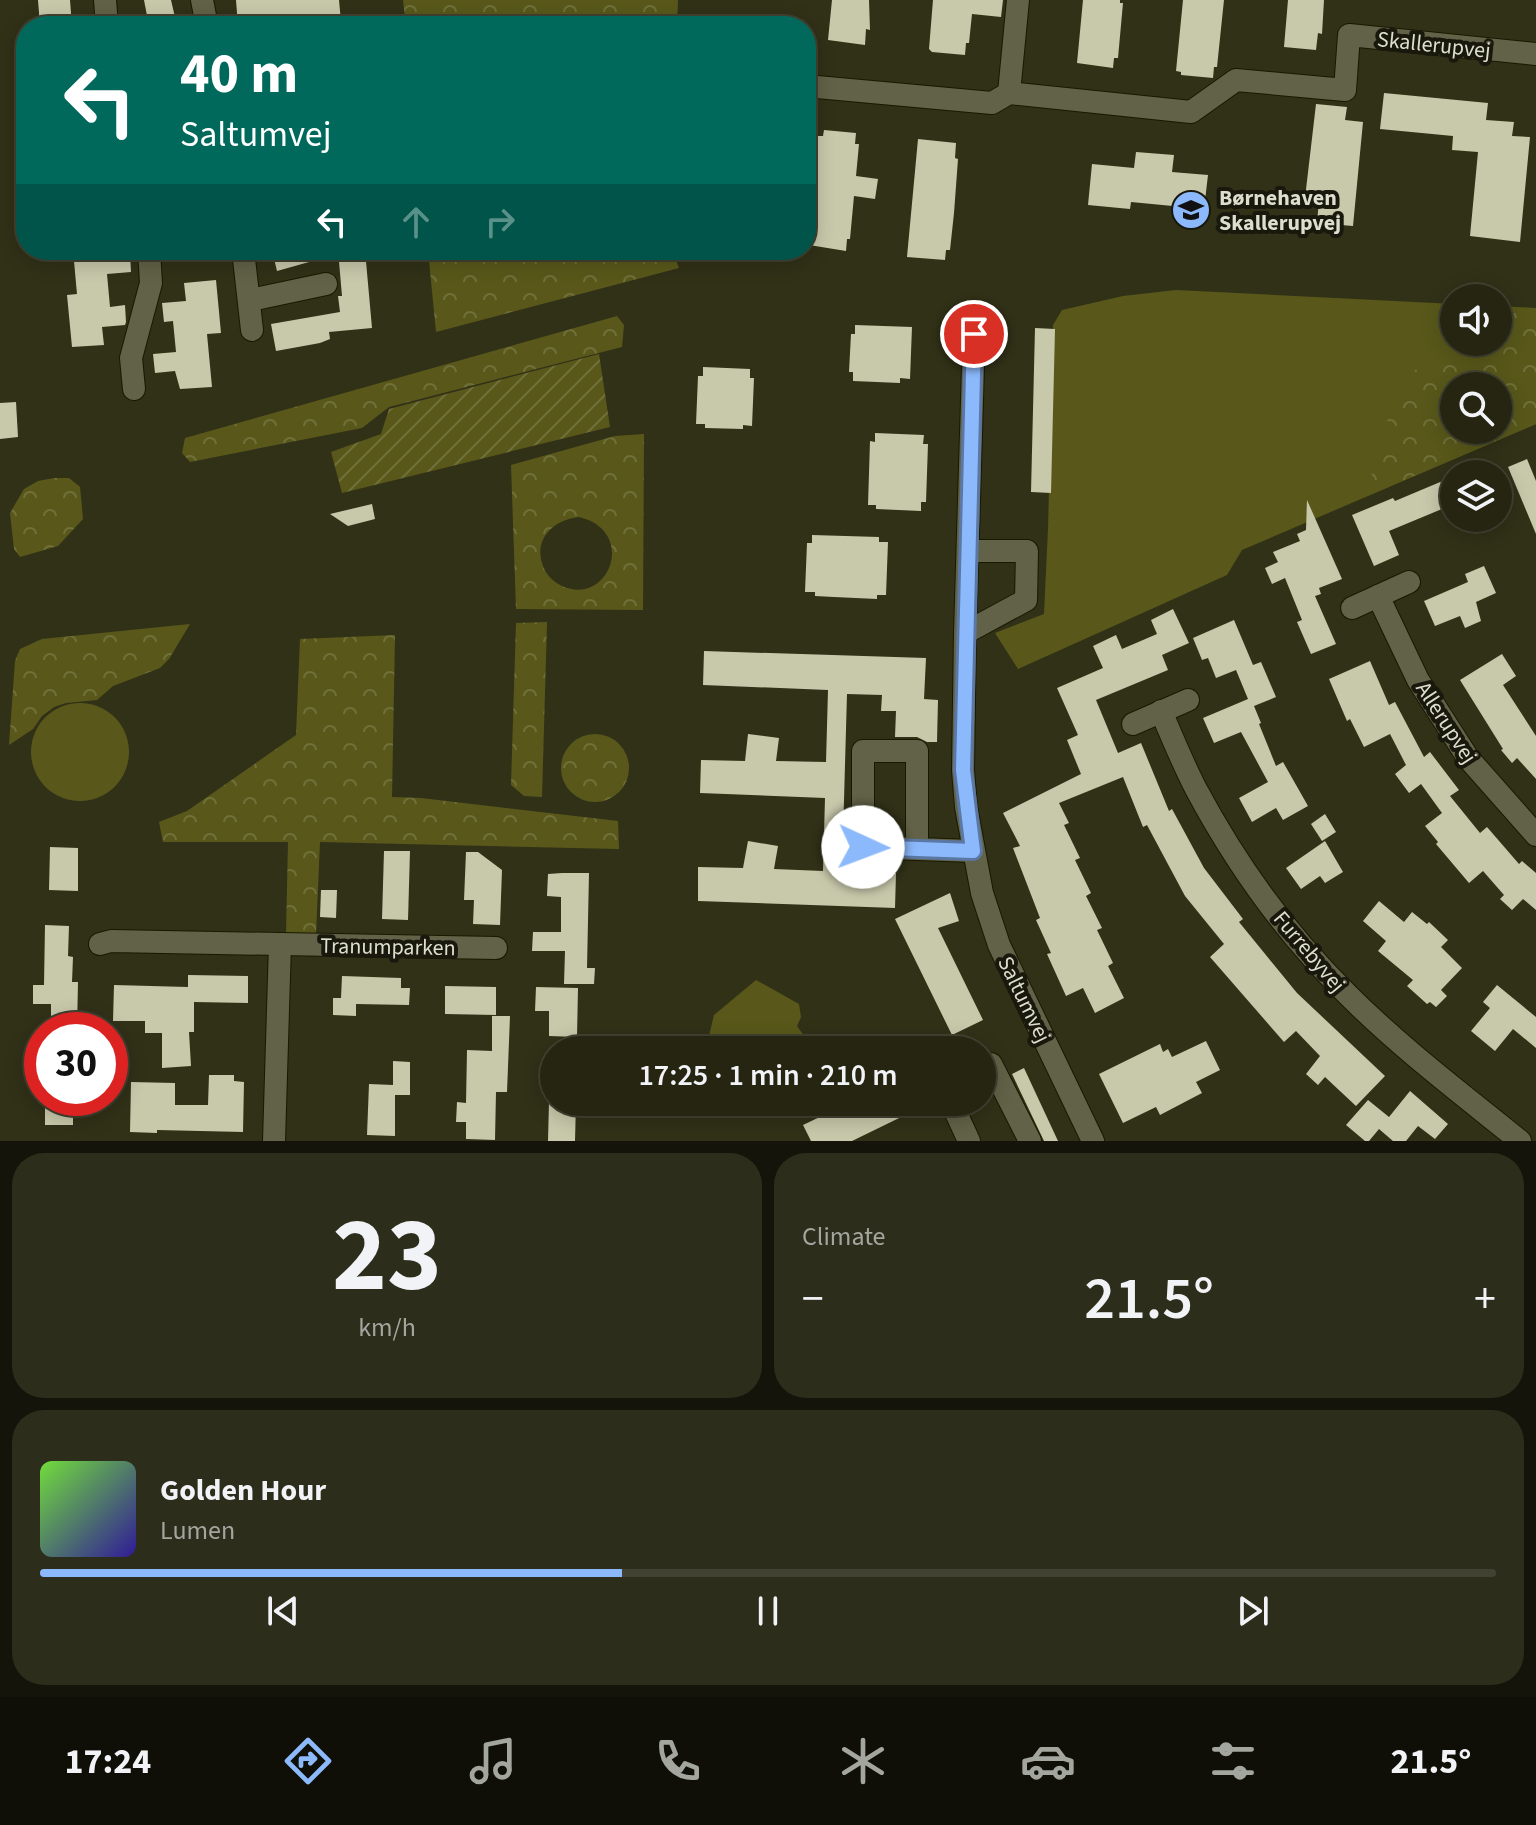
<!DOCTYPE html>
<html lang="en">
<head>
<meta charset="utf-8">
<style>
  :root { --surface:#252512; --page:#2d2d1b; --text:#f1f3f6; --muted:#a3a59f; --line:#424232; --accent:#8cb9fc }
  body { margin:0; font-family:"Source Sans 3",sans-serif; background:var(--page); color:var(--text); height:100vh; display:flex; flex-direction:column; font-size:30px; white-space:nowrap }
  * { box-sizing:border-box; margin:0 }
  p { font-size:26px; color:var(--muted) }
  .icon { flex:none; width:44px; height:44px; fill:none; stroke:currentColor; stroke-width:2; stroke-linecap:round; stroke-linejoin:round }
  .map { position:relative; height:1141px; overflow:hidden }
  .side { display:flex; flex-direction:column; gap:12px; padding:12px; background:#14140a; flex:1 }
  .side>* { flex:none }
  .banner { position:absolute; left:16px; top:16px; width:800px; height:244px; border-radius:32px; box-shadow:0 4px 20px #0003,0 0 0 2px var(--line); background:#00695c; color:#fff; overflow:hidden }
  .buttons { position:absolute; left:1440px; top:284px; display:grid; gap:16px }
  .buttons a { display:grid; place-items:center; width:72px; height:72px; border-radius:50%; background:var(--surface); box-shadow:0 4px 20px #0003,0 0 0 2px var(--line); font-size:40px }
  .speed { position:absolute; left:24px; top:1012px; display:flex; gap:16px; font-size:40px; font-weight:700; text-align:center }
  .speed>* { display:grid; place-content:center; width:104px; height:104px; border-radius:50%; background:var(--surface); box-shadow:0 4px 20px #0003,0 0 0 2px var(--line); line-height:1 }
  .speed .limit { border:12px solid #d22; background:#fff; color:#111 }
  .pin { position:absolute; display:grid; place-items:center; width:68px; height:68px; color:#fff; margin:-34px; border:4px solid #fff; border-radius:50%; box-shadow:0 2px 8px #0007 }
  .me { position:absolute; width:88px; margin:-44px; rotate:92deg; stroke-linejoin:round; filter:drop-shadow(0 0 6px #0008) }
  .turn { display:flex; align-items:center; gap:28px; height:168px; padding:0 32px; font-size:36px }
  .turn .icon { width:104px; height:104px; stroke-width:2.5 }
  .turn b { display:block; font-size:56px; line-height:68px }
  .lanes { display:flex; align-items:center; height:76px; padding:0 32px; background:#0003; justify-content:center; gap:40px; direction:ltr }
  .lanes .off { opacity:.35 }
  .big { font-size:60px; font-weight:600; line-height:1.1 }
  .side .card { flex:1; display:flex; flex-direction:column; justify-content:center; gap:12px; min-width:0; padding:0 28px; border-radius:32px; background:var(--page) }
  .side .dial { align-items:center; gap:0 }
  .dial b { font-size:104px; line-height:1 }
  .song { display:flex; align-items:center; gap:24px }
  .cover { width:96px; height:96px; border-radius:12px; background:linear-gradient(135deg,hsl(100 70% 55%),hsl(250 70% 35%)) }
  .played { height:8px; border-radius:4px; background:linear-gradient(90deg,var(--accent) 40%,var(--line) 40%) }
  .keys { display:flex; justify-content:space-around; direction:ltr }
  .heat { display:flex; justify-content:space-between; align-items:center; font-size:44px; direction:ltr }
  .side .tiles { flex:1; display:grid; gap:12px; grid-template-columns:1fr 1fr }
  .card:last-child { grid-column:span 2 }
  .trip { position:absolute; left:540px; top:1036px; width:456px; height:80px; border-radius:40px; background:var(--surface); box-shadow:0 4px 20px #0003,0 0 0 2px var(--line); font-weight:600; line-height:80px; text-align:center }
  .dock { display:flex; height:128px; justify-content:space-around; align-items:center; background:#0f0f07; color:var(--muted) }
  .dock .icon { width:56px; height:56px }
  .dock .active { color:var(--accent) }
  .dock b { font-size:36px; color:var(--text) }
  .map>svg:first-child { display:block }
  .green { fill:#59581a; fill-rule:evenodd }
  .forest { fill:url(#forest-crowns); fill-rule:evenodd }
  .garden { fill:url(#garden-furrows) }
  .building { fill:#c8c8ab }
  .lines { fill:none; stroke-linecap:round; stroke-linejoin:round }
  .minor-casing { stroke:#191902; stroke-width:24 }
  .minor { stroke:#626248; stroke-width:22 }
  .route-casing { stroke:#5b78a4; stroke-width:20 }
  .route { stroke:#8cb9fc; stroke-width:14 }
  .labels { text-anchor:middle; stroke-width:8; stroke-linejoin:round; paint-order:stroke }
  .street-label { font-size:22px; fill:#dedecf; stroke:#18180d }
  .poi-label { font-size:22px; font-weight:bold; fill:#dedecf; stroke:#18180d; text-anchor:start }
</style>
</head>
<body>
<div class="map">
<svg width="1536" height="1141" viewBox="0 0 1536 1141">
  <defs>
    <pattern id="forest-crowns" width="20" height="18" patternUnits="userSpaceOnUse" patternTransform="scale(2)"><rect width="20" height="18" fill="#59581a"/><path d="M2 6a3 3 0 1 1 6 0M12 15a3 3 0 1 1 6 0" fill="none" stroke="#70703a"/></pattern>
    <pattern id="garden-furrows" width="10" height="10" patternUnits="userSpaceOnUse" patternTransform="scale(2)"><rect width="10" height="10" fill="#59581a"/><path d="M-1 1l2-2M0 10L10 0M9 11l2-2" fill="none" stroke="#70703a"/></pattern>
  </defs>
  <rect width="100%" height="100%" fill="#313118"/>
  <g class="green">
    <path d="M1176,290L1454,304V342H1498V306L1536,308V424L1242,550L1227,575L1018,669L995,633L1044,614L1048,529L1053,325L1062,310L1123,296ZM1454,386H1498V430H1454Z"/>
    <circle cx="80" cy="752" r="49"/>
    <path d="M756,980L799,1004L801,1017L797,1026L814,1050H712L707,1044L714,1015Z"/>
  </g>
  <g class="forest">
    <path d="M403,0H678L677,26H406Z"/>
    <path d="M428,250H672L679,268L436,332Z"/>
    <path d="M1517,312L1536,316V424L1365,497L1399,382L1454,341L1498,342V319ZM1498,386V430H1454V386Z"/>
    <path d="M617,316L624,325L622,347L389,407L362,428L190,462L182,453L185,438Z"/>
    <path d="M644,434L643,610L516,609L511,465L615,436ZM579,517C638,531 609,607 562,586C553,582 545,574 542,563C534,537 556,519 579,517Z"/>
    <path d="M54,478H69L80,487L83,519L58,546L20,557L14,549L10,513L24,489L38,481Z"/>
    <path d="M547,622L542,797L524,796L511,785L516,623Z"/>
    <path d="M190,624L169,659L160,668L113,686L97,700L66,703L54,707L42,716L33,729L9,745L15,661L20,649L42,639Z"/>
    <path d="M395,635L392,797L421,798L618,821L619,849L320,842L316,934H286L288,842H163L159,822L187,811L296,735L300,639Z"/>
    <circle cx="595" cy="768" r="34"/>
  </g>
  <path class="garden" d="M599,354L610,427L342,493L331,452L381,434L389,409Z"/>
  <g class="building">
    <path d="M38,0H70L72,26H40Z"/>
    <path d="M144,0H171L177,26H149Z"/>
    <path d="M236,0H339L341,22L315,24L314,19L238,26Z"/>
    <path d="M832,0H869L870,30L866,29L865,45L828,40Z"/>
    <path d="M933,0H1003L1001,17L972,14L969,43H966L965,55L932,52L929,49Z"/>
    <path d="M1083,0H1120V3H1123L1118,58H1114L1113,68L1077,63Z"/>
    <path d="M1183,0H1224L1217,67H1214L1213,78L1181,75V72L1176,71Z"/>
    <path d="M1288,0H1324L1322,34L1318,33L1316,50L1284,47Z"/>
    <path d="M1384,93L1488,103L1486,120L1514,122L1512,136L1530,137L1520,242L1470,236L1478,152L1452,150L1453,136L1380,129Z"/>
    <path d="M1316,104L1347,107L1345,120L1363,122L1353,226L1317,223L1319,200L1305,198Z"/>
    <path d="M824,130L856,133L855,144H859L856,176L878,179L875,199L854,196L850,239H847L846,251L809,245L818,136H823Z"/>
    <path d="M918,139L956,143L955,158L958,159L954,213L950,250H946L945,260L907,257Z"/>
    <path d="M1136,152L1174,155L1172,172L1208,175L1204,209L1131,202L1130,209L1088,205L1092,164L1134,168Z"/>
    <path d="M73,250H105V255L130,253L131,272L107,274L110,307L125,305L126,322L125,325L102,327L104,345L72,347L67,295L77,294Z"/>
    <path d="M272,250H333L334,255L277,271Z"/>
    <path d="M338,250H365L372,328L329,332L330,339L320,343L276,351L271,324L340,312L338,296H342Z"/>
    <path d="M216,280L221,333L207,334L212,387L180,389L175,371L155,373L153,354L176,352L173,321L164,322L162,303L186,301L184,283Z"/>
    <path d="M855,325L912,327L910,379L900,378V383L853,381V372H849L851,334H855Z"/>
    <path d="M1035,328L1055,329L1051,493L1031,492Z"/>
    <path d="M703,367L750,369V378H754L752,426L743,425V429L705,428V424H696L698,376H703Z"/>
    <path d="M16,402L18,437L0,439V403Z"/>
    <path d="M875,433L924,435L923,444H928L926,502H921V511L876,509V505H868L870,441L875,442Z"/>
    <path d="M1527,459L1536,481V534L1508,467Z"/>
    <path d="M1445,480L1454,504L1389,531L1399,555L1374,566L1352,515L1393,498L1395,501Z"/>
    <path d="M1307,500L1342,579L1319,588L1321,594L1315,596L1336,644L1311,654L1297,622L1302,620L1285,578L1272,584L1265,568L1278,562L1273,552L1300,541L1297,534L1306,530Z"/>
    <path d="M372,504L375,519L348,526L330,514Z"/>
    <path d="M812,535L879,537V542H888L886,595H877V599L834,597L815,596V592H805L807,543H812Z"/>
    <path d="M1484,566L1496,593L1476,602L1481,621L1465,628L1460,616L1435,626L1424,601L1468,582L1465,574Z"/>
    <path d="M1173,609L1189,643L1162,655L1168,670L1096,700L1118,753L1141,743L1169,811L1172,809L1204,868L1243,919L1239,922L1297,993L1385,1076L1356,1106L1325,1077L1318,1085L1306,1074L1320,1056L1296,1031L1284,1042L1210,957L1224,944L1185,896L1147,825L1143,827L1123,777L1059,803L1069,823L1064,825L1080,858L1075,860L1091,893L1086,896L1102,928L1097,930L1113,963L1108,966L1124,998L1095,1013L1083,988L1066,996L1047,954L1051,953L1036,920L1040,918L1013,848L1020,846L1003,813L1081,774L1067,740L1078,735L1057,688L1103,668L1093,646L1116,635L1122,649L1157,634L1151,620Z"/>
    <path d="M1234,620L1253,665L1261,662L1276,697L1254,706L1261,723L1259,724L1276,766L1283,762L1308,806L1283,820L1276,808L1252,822L1239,798L1268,782L1241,732L1214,743L1203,718L1248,699L1236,670L1216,678L1208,658L1202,660L1193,638Z"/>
    <path d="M704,651L926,658L924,699L938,700L937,742H927L917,737H895L896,711H881L882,695L847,694L842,871L896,873L895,908L698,901V867L743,868L748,841L778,846L774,869L823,871L825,798L700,793L701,760L745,761L748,734L779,738L776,761L826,762L828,690L703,685Z"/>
    <path d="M1502,654L1516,676L1503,685L1536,736V779L1517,758L1512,763L1501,750L1503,749L1460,680Z"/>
    <path d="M1370,661L1389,705L1395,702L1424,757L1430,752L1459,790L1450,796L1480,833L1487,827L1519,864L1522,861L1536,873V910L1523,899L1512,910L1500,899L1504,895L1483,871L1469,883L1436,844L1438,842L1425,826L1442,813L1421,784L1409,793L1395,774L1406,765L1390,734L1364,747L1350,719L1347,721L1329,679Z"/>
    <path d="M1325,814L1336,832L1322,841L1311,824Z"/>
    <path d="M1325,841L1343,872L1325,883L1320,876L1301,889L1286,868Z"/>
    <path d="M50,847L78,848V891L49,890Z"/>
    <path d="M384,851H410L408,920L382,919Z"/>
    <path d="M466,852H478L502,870L500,925L473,924L474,900H464Z"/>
    <path d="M562,873H589L587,968H595L594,984H564L565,951H532L533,932H561V897L547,896L548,874Z"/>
    <path d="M321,890H337L336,918L320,917Z"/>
    <path d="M950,893L959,921L938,928L983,1020L952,1035L895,919Z"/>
    <path d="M1379,901L1404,922L1412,912L1427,924L1429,922L1448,940L1441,947L1462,968L1441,990L1447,996L1436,1007L1430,1002L1427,1004L1407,986L1413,980L1378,951L1386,941L1363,921Z"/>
    <path d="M45,925L69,926L68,956L73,957L72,982H78L77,1030H51V1004H33V985H44Z"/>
    <path d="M188,975L248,976V1003L194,1002V1032H189L191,1066L162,1068V1033H145V1021H113L114,985L188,987Z"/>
    <path d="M342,976L401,978V988H410L409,1005L356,1004V1016L333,1015V998H341Z"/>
    <path d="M1497,985L1536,1017V1048L1513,1029L1495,1051L1471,1031L1490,1008L1483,1002Z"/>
    <path d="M445,986L496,987V1015L445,1014Z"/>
    <path d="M536,987L578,988L577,1037L549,1036V1011H535Z"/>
    <path d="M492,1016H510L507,1092H496L495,1140L466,1139V1122H456L457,1102L466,1103L467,1050L492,1051Z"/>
    <path d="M1206,1041L1220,1070L1196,1082L1202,1093L1160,1115L1156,1107L1123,1123L1099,1074L1160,1044L1163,1052L1168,1049L1172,1057Z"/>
    <path d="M393,1061L410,1062V1095H395V1136L367,1135L369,1084L393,1085Z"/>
    <path d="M1024,1068L1058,1141H1044L1012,1074Z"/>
    <path d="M209,1075H234V1081L244,1082L243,1132L157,1130V1133L130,1132L131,1082L175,1083V1105H208Z"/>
    <path d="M1410,1091L1448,1124L1435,1139L1418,1126L1406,1141H1393L1379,1129L1369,1141H1365L1346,1125L1368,1100L1389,1117Z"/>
    <rect x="45" y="1098" width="28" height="27"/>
    <path d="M549,1102H576L575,1141H548Z"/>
    <path d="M851,1102H932L852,1141H811L803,1125Z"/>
  </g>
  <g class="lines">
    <g class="minor-casing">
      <g id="minor">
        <path d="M105,0L107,26"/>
        <path d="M202,0L207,26"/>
        <path d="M806,86L992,103L1009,93L1191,112L1236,80L1345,90L1349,35L1536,54"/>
        <path d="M1009,93L1018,0"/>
        <path d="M243,250L252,330"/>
        <path d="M250,300L326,284"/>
        <path d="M974,334L965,633L963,770L966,807L982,893L999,945L1093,1141"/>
        <path d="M134,389L131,358L151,283L149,250"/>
        <path d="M1378,596L1418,680L1468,758L1536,835"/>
        <path d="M1352,608L1409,582"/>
        <path d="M965,633L1026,600L1027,551H968"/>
        <path d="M1161,711C1172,737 1183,764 1196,789C1236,864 1288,936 1348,995C1401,1048 1462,1094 1520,1141"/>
        <path d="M1133,724L1188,700"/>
        <path d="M917,849V751H863V847L973,851"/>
        <path d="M100,944L111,941L496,948"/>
        <path d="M982,1068L991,1064L1030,1141"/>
        <path d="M951,1102L969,1141"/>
        <path d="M274,1141L280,944"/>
      </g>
    </g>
    <use href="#minor" class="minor"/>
  </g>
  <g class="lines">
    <g class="route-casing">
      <path id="route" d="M863,847L973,851L963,770L974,334"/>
    </g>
    <use href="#route" class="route"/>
  </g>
  <defs>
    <g id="school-disc" transform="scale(2)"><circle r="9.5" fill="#8cb9fc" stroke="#18180d"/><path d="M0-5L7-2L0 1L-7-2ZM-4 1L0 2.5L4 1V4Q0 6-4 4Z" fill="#111"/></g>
  </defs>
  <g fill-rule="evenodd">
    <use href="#school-disc" x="1191" y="210"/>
  </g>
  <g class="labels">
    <g class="street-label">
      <text transform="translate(1434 44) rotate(6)" y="8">Skallerupvej</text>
      <text transform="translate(1447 722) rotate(57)" y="8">Allerupvej</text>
      <text transform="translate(388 946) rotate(1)" y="8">Tranumparken</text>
      <text transform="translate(1310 951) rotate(50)" y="8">Furrebyvej</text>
      <text transform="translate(1025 999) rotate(64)" y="8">Saltumvej</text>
    </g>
    <g class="poi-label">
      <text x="1219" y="205">Børnehaven<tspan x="1219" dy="25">Skallerupvej</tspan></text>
    </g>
  </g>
</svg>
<div class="buttons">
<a><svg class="icon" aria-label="sound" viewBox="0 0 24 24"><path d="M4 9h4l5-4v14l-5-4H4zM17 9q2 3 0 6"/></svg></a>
<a><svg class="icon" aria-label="search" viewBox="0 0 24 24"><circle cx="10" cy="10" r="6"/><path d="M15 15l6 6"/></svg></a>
<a><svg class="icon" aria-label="layers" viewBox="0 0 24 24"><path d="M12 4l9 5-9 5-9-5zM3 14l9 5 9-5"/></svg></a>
</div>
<div class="speed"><div class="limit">30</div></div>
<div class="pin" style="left:974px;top:334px;background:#d93025"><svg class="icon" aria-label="arrive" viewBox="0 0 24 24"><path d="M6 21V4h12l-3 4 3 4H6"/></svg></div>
<svg class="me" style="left:863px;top:847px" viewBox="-20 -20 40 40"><circle r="19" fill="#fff"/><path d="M0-13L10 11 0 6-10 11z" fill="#8cb9fc"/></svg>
<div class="trip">17:25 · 1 min · 210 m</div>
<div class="banner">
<div class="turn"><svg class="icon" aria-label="left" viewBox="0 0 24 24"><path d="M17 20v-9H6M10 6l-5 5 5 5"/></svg><div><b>40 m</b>Saltumvej</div></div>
<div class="lanes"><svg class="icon" aria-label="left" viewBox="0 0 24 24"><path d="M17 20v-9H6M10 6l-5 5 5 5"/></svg><svg class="icon off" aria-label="ahead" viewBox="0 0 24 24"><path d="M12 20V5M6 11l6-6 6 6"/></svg><svg class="icon off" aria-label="right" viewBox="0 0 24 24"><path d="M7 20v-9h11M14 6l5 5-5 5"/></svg></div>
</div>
</div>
<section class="side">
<div class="tiles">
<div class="card dial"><b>23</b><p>km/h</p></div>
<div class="card"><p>Climate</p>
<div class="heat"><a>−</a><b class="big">21.5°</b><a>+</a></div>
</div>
<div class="card">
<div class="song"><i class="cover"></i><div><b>Golden Hour</b><p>Lumen</p></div></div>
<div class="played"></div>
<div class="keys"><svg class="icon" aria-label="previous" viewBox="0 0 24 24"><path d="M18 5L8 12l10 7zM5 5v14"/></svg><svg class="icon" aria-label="pause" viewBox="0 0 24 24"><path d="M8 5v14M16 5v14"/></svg><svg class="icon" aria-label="next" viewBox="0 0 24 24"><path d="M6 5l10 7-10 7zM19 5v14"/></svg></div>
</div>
</div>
</section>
<nav class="dock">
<b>17:24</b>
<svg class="icon active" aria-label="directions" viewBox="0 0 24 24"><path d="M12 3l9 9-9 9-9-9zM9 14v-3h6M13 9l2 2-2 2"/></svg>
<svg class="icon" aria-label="music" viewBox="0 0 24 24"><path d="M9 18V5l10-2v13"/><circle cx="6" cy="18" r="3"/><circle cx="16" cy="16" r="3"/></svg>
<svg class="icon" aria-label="phone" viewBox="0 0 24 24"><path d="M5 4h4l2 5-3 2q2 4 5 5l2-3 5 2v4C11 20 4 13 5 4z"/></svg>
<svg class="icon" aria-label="climate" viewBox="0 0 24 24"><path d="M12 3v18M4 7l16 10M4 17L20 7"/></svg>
<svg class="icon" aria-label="car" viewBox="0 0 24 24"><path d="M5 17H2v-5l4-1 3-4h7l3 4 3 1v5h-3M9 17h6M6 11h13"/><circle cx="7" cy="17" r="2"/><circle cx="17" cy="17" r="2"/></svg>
<svg class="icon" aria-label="filters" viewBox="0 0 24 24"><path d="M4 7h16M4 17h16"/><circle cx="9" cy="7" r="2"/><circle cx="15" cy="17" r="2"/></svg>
<b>21.5°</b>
</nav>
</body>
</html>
